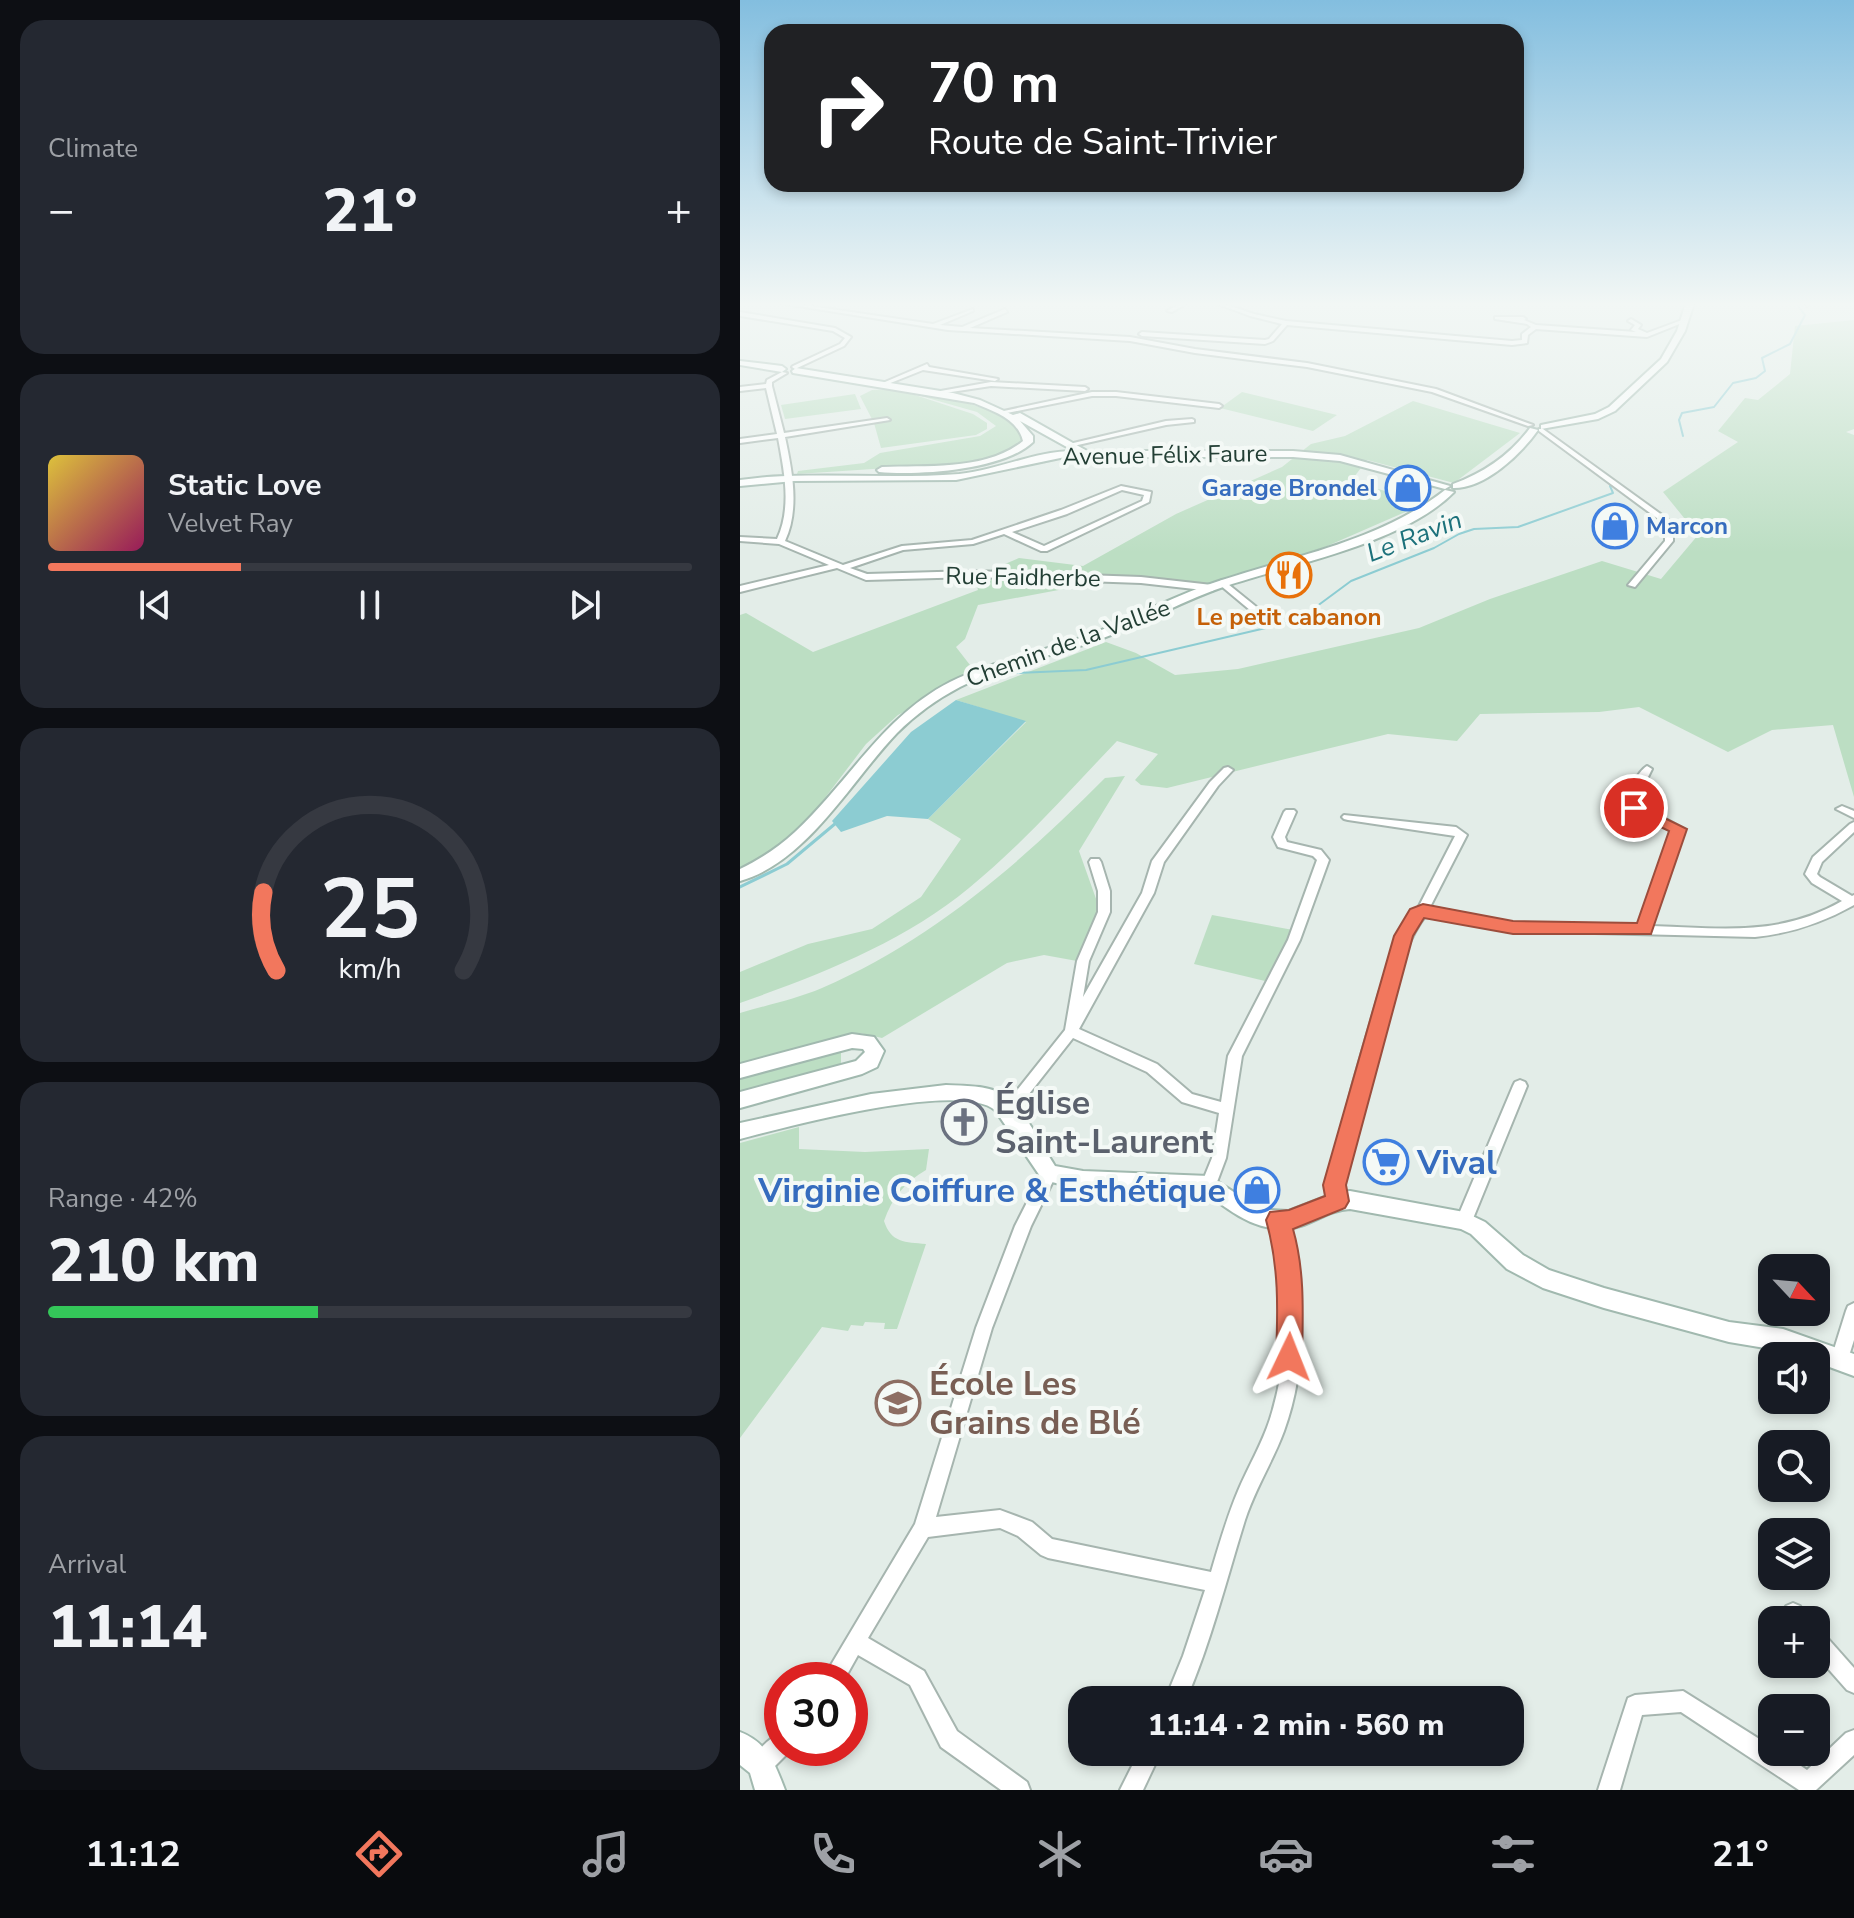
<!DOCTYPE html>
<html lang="en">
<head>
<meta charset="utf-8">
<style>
  :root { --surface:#171b24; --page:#242831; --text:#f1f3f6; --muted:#9ea1a6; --line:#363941; --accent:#f2775d }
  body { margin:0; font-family:"Nunito Sans",sans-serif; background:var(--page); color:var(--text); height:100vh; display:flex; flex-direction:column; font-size:30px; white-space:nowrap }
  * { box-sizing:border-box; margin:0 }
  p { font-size:26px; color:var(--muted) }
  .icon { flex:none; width:44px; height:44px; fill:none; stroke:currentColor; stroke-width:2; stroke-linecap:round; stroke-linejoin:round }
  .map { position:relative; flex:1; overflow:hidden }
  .drawer { display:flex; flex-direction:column; gap:20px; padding:20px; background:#0d0f14; width:740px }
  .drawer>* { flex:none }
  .banner { position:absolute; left:24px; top:24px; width:760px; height:168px; border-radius:24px; box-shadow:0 4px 12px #0003; background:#202124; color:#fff; overflow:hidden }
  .needle { width:52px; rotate:116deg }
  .controls { position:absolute; left:1018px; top:1254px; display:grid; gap:16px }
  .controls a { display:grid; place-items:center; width:72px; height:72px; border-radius:16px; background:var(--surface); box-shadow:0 4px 12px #0003; font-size:40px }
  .speed { position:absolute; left:24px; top:1662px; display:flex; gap:16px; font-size:40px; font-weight:700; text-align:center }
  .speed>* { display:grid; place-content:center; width:104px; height:104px; border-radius:50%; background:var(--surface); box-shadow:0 4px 12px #0003; line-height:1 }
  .speed .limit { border:12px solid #d22; background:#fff; color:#111 }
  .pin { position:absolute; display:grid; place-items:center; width:68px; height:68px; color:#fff; margin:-34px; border:4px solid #fff; border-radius:50%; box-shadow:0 2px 8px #0007 }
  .me { position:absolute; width:88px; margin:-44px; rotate:2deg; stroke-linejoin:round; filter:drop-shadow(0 0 6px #0008) }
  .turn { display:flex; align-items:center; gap:28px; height:168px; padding:0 32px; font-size:36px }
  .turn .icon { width:104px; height:104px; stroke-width:2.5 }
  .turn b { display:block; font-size:56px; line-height:68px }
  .big { font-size:60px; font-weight:800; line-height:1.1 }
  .drawer .widget { flex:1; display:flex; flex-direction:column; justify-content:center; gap:12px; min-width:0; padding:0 28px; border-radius:24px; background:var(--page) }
  .drawer .dial { align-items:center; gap:0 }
  .dial svg { height:208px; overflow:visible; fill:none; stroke:var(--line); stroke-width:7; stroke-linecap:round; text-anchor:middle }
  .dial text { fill:var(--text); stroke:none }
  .song { display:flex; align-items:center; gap:24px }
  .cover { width:96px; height:96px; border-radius:12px; background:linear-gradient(135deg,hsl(50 70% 55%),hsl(330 70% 35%)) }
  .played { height:8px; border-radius:4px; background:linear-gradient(90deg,var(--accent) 30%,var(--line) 30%) }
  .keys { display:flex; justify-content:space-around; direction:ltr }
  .heat { display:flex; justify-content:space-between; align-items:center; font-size:44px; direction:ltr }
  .charge { height:12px; border-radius:6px; background:linear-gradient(90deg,#34c759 42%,var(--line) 0) }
  .trip { position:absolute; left:328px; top:1686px; width:456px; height:80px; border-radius:24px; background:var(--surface); box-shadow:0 4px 12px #0003; font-weight:800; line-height:80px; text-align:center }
  .menu { display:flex; height:128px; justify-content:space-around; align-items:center; background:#090b0e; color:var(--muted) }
  .menu .icon { width:56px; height:56px }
  .menu .active { color:var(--accent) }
  .menu b { font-size:36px; color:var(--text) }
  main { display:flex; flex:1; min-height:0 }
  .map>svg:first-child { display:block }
  .green { fill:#bcdec3 }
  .water { fill:#8cccd2 }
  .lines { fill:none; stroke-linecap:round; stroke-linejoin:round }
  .stream-far1 { stroke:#8cccd2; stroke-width:2 }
  .stream { stroke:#8cccd2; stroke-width:3 }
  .street-casing { stroke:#a6b5af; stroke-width:4 }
  .secondary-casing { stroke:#a1b9af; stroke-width:4 }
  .street { fill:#fff; fill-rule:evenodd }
  .secondary { fill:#fff; fill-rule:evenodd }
  .route { fill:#f2775d; stroke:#9d4d3c; stroke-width:2 }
  .labels { text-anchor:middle; stroke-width:8; stroke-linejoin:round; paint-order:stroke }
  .far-street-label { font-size:24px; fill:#233f35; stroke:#f4f9f6 }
  .far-shop-label { font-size:24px; font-weight:bold; fill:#366cbe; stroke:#f4f9f6; text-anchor:end }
  .far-food-label { font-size:24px; font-weight:bold; fill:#c56008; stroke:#f4f9f6 }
  .far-water-label { font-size:26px; font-style:italic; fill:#1c717b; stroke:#f4f9f6 }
  .near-worship-label { font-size:34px; font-weight:bold; fill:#5b616d; stroke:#f4f9f6; text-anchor:start }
  .near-shop-label { font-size:34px; font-weight:bold; fill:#366cbe; stroke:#f4f9f6; text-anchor:start }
  .near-education-label { font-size:34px; font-weight:bold; fill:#785e54; stroke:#f4f9f6; text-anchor:start }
</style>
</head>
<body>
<main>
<section class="drawer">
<div class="widget"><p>Climate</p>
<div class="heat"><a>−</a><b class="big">21°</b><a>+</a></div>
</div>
<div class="widget">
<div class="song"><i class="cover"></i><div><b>Static Love</b><p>Velvet Ray</p></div></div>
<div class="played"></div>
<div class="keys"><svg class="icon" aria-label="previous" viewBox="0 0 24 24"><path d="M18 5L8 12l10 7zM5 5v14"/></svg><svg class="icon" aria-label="pause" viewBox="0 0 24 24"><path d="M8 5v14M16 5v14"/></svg><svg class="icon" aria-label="next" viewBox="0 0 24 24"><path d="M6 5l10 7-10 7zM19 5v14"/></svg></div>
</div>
<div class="widget dial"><svg viewBox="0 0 100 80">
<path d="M14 69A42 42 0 1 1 86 69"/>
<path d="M14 69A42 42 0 0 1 9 39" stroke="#f2775d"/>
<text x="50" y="56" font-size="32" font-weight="700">25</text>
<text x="50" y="72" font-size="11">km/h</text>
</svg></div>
<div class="widget"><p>Range · 42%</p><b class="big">210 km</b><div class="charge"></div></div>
<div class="widget"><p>Arrival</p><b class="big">11:14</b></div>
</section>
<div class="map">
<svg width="1114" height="1790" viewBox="0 0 1114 1790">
  <rect width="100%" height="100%" fill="#e3ede8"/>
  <g class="green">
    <path d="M1114,320V429L1106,432L1114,435V797L1093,725L1032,730L988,752L899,707L859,712L740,714L717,741L648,734L427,788L401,785L395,780L418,754L377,741C329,791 283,844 229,888C164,942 79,975 0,1003V972L68,944L132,929L181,897L221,839L188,819L286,722L216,700L366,642L396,653L435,675L498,669L679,628L750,599L862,561L921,579L958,535L923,492L998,442L978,431L1005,398L1018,400L1050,374L1055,326Z"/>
    <path d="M152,389C189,393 262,403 283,437L278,446L267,453L224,463L57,474L58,471L124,463L140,453L240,436L256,426L237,412L163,391L233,414L247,423V429L236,435L141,448L134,423L120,396L132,390Z"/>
    <path d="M502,392L597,415L573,431L480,408Z"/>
    <path d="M115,394L121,409L45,419L41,405Z"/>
    <path d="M673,401L780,433L714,483L627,460L611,481L686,503L585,547L474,584L356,583L238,605L225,639L216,647L237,674L158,715L126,744L56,836L0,871V615L6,613L73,652L238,590L234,577L279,558L343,566L436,514L542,467L571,444L605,436Z"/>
    <path d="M385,776L339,851L360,910L337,961L304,955L267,963L142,1038L120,1033L101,1040V1070L40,1080L0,1093V1013C27,1005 56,999 82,988C192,940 282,862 365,778Z"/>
    <path d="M472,915L553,930L525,981L454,964Z"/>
    <path d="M59,1127V1149L125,1152L189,1149L186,1170C165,1182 152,1198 144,1221C151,1243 165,1242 186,1244L157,1329H144L145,1323L125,1322L123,1326L111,1325L108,1331L82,1327L0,1438V1143Z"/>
  </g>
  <path class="water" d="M216,700L286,721L188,819L147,816L101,832L92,821L171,732Z"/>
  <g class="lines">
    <g class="stream-far1">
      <path d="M943,436L939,420L942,413L974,407L993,383L1016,378L1025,371L1022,358L1050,344L1065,315L1058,306L1063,303"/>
      <path d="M537,625L565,615L611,581L694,548L719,534L734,529L778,527L873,493L870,486"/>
      <path d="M277,673L346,670L530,627"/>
    </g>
    <path class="stream" d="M0,887L47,864L96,823"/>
    <g class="street-casing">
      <g id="street">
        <path d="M39,303H50L193,324L233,309V311L200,325L222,327L265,309L267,312L230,328L390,337L455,349L567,363L696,389L793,425L788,426L692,392L567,367L455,353L390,341L208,330Z"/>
        <path d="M441,303H447L432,312L427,311Z"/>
        <path d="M475,303H481L514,314L546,321L772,341L782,340V334L791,327L787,324L755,319V317H783L786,319L784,320L796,325L896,332L891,330L895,325L888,321L891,319L901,325L898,329L907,333L942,320L947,321L907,337L796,329L788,335L787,343L772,345L547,325L533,341L525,344L402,336L399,334L402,332L525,340L529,339L542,324L510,316Z"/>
        <path d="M1065,303H1071L1067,306Z"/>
        <path d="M0,312L95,328L111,337L104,346L55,369L52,367L53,366L100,344L105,338L93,331L0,316Z"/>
        <path d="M187,364L189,367L258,379L255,381L183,370L143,386L138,385Z"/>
        <path d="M42,372L47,373L32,382V386L44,433L147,418L150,420L45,437C52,470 60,509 45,541L103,565L162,546L232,540L321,510L381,486L411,492L409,502L307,551H301L264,534L233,544L163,550L110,568L127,574L233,571L401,577L472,585L476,588L472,591L401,583L233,577L126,580L97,568L0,592V586L89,565L39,544L0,541V537L37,539C52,508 44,470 38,438L0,443V439L37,434L26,388L0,391V387L26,384L27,380ZM382,490L404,495L402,501L304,546L272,532L327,514Z"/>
        <path d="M251,382L345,387L348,389L345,391L251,386L198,394L195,392Z"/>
        <path d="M352,392H376L479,404L482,406L479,408L376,396H352L262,414L259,412Z"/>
        <path d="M452,419L454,420V422L426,425L329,447L325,445L426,421Z"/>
        <path d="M799,429H803L933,523V541L895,587L888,585L925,541V524L799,431Z"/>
        <path d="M483,580L535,622V626H529L480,585V581Z"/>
        <path d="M907,766L912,769L898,797V804L944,829L912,926C982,928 1039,937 1102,901L1072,883L1065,874L1073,857L1110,824L1114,822V832L1082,862L1077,874L1080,877L1112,896L1114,895V905C1082,923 1052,933 1015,937L773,931L686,915C665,942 657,979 647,1011C630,1069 616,1127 603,1185L605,1201L602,1206L597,1208L592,1206L587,1185L613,1083L639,993L665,925L678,908L715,836L608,820L604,819L602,817L604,815L716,827L727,835L690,907L773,923L900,926L932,831L895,813L886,805C888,793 897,772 907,766Z"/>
        <path d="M488,767L493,770L478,786L424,862L414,893L339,1029L417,1064L452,1094L481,1102L488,1056L548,940L577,860L573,856L538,847L533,837L544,812L546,810H554L556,812L545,837L547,842L581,850L589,860L560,940L502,1056L486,1158L474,1190L469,1191L464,1190L461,1185L472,1158L479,1113L442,1102L407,1072L333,1038L274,1113L269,1115L264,1113L262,1109L325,1030L337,961L358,912V891L349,862L351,859H359L361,862L370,891V912L349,961L343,997L402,893L412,861L470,782L484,768Z"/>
        <path d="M1102,806L1114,811V818L1096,809Z"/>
        <path d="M780,1080L785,1082L787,1086L732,1221L730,1226L724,1228L718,1226L716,1221L773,1086L775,1082Z"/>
        <path d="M309,1167L314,1169L317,1173L291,1226L252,1328L196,1517L260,1510L292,1522L312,1539L471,1572C479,1545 487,1517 498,1491C508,1467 522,1444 530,1419C551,1354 547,1285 530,1220L533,1215L538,1213L543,1215L546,1220C564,1289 569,1363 544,1431C533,1461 515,1489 505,1520C486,1581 471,1642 446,1700H425L443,1656L465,1590L308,1558L301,1555L278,1536L260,1528L188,1537L128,1638L184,1671L217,1731L287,1782L290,1790H261L201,1747L170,1685L118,1655L104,1680H82L175,1524L236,1328L275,1226L304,1169Z"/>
        <path d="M1114,1303V1340L1106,1365L1100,1367L1094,1365L1091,1359L1106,1311L1108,1306Z"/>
        <path d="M1053,1603L1060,1606L1069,1620H1046L1043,1613L1046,1606Z"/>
        <path d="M1076,1630L1083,1633L1114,1668V1693L1107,1690L1076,1655Z"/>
        <path d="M943,1691L1032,1747V1752H1040L1067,1770L1106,1733L1114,1730V1755L1076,1790H1059L941,1712L902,1715L880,1790H858L888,1698L895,1695Z"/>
        <path d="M42,1732V1748H51L50,1751L29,1772L21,1775L13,1772L10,1764C16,1751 29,1738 42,1732Z"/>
        <path d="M399,1752H421L403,1790H380Z"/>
      </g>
    </g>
    <g class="secondary-casing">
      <g id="secondary">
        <path d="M946,303H954L945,331L927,362L875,411L858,419L801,429V425L855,414L869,407L921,359L937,331Z"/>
        <path d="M0,361L42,366L46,369L42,372L0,365Z"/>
        <path d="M56,368L213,393L240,400L273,415L280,413L347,451H553L600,455L710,486L705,489L600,461L553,457H325L216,480L54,481L0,486V480L27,477C91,473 155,479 219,474C258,470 295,451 334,451L280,421L293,436V442C264,470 178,476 139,472L137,470L142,467C187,465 246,471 283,441C278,419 253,411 234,403L53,373L52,371Z"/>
        <path d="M790,428L798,430C781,454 745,489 713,488V484C745,472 770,455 790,428Z"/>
        <path d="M705,490L714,492C665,542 558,563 492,584C445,599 403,624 358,640C312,656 263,665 220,687C197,699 175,715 157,733C111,781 67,862 0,881V869C20,859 38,848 55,832C109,782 143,716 210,682C256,659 307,651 354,633C397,616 438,594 482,580C558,555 641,540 705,490Z"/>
        <path d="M112,1034L134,1037L144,1051L137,1067L122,1074L0,1108V1092L116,1061L125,1052L123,1049L112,1048L0,1078V1064Z"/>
        <path d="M206,1085C225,1086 246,1085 262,1094C283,1106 302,1146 315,1166L343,1171L469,1176L506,1200L529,1210L548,1211L597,1192L610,1191L724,1212L745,1222L783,1255L809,1270L864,1288L989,1322L1043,1329L1114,1354V1376L1076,1362V1356H1058L1043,1351L989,1342L864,1308L803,1288L767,1269L731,1234L721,1229L610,1209C587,1210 568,1228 546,1229C525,1230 505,1221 488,1209C480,1204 471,1195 462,1193C410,1183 353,1197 302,1179L255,1110C219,1080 46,1127 0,1139V1123L131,1094Z"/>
        <path d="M0,1732C28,1743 35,1764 45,1790H15L10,1773L0,1765Z"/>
      </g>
    </g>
    <use href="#street" class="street"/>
    <use href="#secondary" class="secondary"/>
  </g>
  <linearGradient id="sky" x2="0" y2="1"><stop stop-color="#83bedf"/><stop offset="0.55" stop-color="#f2f7f5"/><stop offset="1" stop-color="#f2f7f5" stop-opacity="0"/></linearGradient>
  <rect width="1114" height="553" fill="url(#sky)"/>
  <path class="route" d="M894,803L947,829L911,934H773L684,918L673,936L606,1185L609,1201L605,1208L553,1229C565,1271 563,1313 562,1357L558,1366L549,1369L540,1366L536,1357C538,1309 539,1266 526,1220L530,1212L549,1210L585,1196L583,1185L654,936L670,909L683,904L773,921L897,923L929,831L888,811L886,808Z"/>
  <defs>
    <g id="shop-ring" transform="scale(2.3)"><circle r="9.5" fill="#f4f9f6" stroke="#3f7fe0" stroke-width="1.5"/><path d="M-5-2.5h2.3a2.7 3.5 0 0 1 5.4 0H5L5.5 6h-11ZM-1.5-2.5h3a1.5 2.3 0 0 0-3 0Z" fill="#3f7fe0"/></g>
    <g id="restaurant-ring" transform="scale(2.3)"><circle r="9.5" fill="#f4f9f6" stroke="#e8710a" stroke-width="1.5"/><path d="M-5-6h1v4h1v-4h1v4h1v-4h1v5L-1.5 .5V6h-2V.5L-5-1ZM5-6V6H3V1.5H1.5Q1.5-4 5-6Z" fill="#e8710a"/></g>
    <g id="church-ring" transform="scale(2.3)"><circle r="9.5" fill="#f4f9f6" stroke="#6b7280" stroke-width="1.5"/><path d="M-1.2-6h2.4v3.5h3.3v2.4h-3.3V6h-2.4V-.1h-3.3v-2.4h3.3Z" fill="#6b7280"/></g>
    <g id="supermarket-ring" transform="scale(2.3)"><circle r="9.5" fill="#f4f9f6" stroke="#3f7fe0" stroke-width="1.5"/><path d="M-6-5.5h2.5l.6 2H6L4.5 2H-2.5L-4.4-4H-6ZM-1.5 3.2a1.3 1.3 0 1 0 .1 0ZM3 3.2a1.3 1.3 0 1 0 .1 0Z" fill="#3f7fe0"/></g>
    <g id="school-ring" transform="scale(2.3)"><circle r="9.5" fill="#f4f9f6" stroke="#8d6e63" stroke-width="1.5"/><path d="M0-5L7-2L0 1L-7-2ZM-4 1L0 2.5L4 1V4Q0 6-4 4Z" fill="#8d6e63"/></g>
  </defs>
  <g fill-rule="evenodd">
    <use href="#shop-ring" x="668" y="488"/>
    <use href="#shop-ring" x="875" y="526"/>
    <use href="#restaurant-ring" x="549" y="575"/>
    <use href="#church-ring" x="224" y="1122"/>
    <use href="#supermarket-ring" x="646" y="1162"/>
    <use href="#shop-ring" x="517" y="1190"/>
    <use href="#school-ring" x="158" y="1403"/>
  </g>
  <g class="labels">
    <g class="far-street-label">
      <text transform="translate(425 455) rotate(-1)" y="8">Avenue Félix Faure</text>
      <text transform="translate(283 577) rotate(1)" y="8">Rue Faidherbe</text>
      <text transform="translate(328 643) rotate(-20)" y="8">Chemin de la Vallée</text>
    </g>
    <g class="far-shop-label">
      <text x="637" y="496">Garage Brondel</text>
      <text x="906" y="534" text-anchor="start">Marcon</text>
    </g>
    <g class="far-food-label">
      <text x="549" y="625">Le petit cabanon</text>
    </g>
    <g class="far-water-label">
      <text transform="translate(674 536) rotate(-21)" y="9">Le Ravin</text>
    </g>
    <g class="near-worship-label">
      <text x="255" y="1114">Église<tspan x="255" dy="39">Saint-Laurent</tspan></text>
    </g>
    <g class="near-shop-label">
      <text x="677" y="1174">Vival</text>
      <text x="486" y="1202" text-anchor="end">Virginie Coiffure &amp; Esthétique</text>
    </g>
    <g class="near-education-label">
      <text x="189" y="1395">École Les<tspan x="189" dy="39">Grains de Blé</tspan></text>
    </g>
  </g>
</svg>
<div class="controls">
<a><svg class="needle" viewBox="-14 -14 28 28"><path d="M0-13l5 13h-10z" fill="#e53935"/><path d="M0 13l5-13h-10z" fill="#9ea1a6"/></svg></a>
<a><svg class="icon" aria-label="sound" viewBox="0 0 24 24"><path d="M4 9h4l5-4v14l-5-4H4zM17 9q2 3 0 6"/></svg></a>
<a><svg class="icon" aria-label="search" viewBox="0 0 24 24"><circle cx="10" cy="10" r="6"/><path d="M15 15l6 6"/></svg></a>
<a><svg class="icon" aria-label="layers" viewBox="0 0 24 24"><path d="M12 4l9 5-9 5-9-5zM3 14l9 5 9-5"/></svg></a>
<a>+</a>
<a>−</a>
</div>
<div class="speed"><div class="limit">30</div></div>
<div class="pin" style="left:894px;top:808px;background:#d93025"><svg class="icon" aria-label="arrive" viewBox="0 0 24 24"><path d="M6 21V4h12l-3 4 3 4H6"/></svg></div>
<svg class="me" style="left:549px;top:1357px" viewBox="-20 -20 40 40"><path d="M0-17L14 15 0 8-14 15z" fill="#f2775d" stroke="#fff" stroke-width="4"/></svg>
<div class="trip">11:14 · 2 min · 560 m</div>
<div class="banner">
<div class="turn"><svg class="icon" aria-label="right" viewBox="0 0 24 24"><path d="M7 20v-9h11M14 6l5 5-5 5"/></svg><div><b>70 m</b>Route de Saint-Trivier</div></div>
</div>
</div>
</main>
<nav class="menu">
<b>11:12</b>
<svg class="icon active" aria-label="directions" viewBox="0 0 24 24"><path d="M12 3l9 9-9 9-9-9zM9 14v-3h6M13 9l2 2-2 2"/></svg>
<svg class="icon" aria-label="music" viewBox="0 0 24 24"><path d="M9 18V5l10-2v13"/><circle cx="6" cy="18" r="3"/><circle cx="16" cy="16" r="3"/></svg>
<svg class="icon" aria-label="phone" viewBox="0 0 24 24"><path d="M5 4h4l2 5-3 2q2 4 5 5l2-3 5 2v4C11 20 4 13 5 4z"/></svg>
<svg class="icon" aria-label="climate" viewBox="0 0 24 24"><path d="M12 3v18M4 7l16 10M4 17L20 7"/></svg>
<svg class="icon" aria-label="car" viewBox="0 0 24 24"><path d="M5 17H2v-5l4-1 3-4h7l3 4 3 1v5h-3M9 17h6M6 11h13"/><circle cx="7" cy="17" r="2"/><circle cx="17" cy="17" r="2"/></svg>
<svg class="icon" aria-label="filters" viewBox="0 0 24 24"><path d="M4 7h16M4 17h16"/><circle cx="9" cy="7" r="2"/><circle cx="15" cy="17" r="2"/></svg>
<b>21°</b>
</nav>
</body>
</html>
